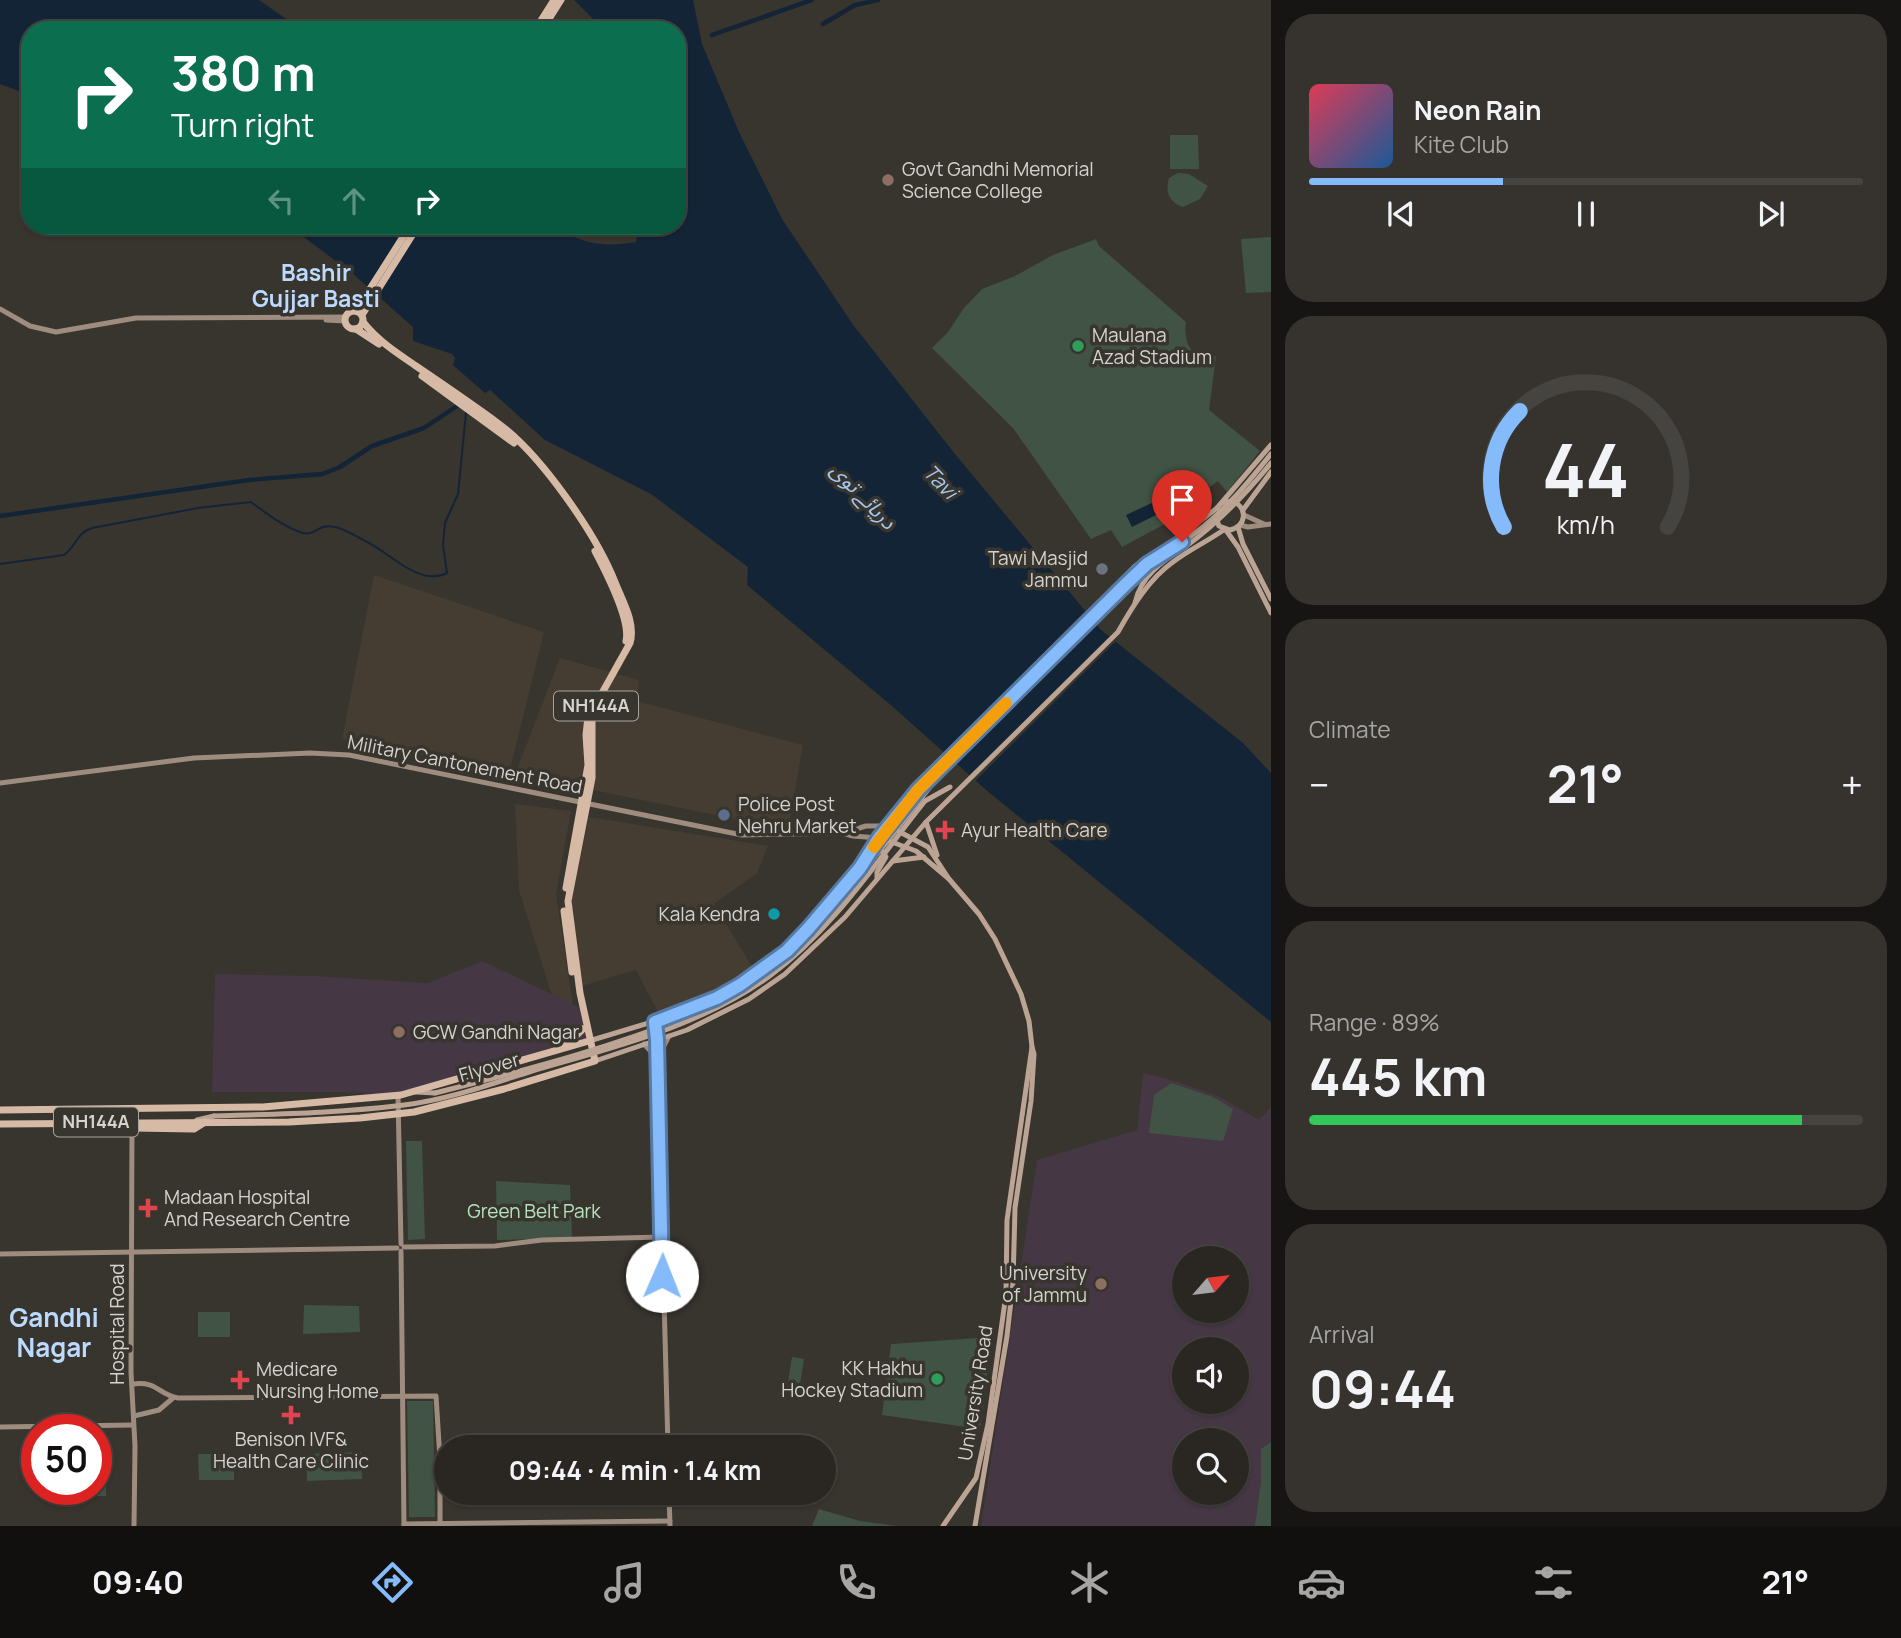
<!DOCTYPE html>
<html lang="en">
<head>
<meta charset="utf-8">
<style>
  :root { --surface:#2a2722; --page:#36332f; --text:#f1f3f6; --muted:#a5a5a5; --line:#464440; --accent:#85bbfb }
  body { margin:0; font-family:Manrope,"Noto Sans Arabic",sans-serif; background:var(--page); color:var(--text); height:100vh; display:flex; flex-direction:column; font-size:26px; white-space:nowrap }
  * { box-sizing:border-box; margin:0 }
  p { font-size:23px; color:var(--muted) }
  .icon { flex:none; width:38px; height:38px; fill:none; stroke:currentColor; stroke-width:2; stroke-linecap:round; stroke-linejoin:round }
  .map { position:relative; flex:1; overflow:hidden }
  .sheet { display:flex; flex-direction:column; gap:14px; padding:14px; background:#171513; width:630px }
  .sheet>* { flex:none }
  .top-card { position:absolute; left:21px; top:21px; width:665px; height:214px; border-radius:28px; box-shadow:0 2px 5px #0004,0 0 0 2px var(--line); background:#0b6e4f; color:#fff; overflow:hidden }
  .needle { width:46px; rotate:62deg }
  .buttons { position:absolute; left:1172px; top:1246px; display:grid; gap:14px }
  .buttons a { display:grid; place-items:center; width:77px; height:77px; border-radius:50%; background:var(--surface); box-shadow:0 2px 5px #0004,0 0 0 2px var(--line); font-size:35px }
  .speed { position:absolute; left:21px; top:1414px; display:flex; gap:14px; font-size:35px; font-weight:700; text-align:center }
  .speed>* { display:grid; place-content:center; width:91px; height:91px; border-radius:50%; background:var(--surface); box-shadow:0 2px 5px #0004,0 0 0 2px var(--line); line-height:1 }
  .speed .limit { border:10px solid #d22; background:#fff; color:#111 }
  .pin { position:absolute; display:grid; place-items:center; width:60px; height:60px; color:#fff; margin:-72px -30px; border-radius:50% 50% 50% 0; rotate:-45deg; box-shadow:0 0 7px #0007 }
  .pin .icon { rotate:45deg }
  .me { position:absolute; width:77px; margin:-38px; rotate:1deg; stroke-linejoin:round; filter:drop-shadow(0 0 5px #0008) }
  .turn { display:flex; align-items:center; gap:24px; height:147px; padding:0 35px; font-size:32px }
  .turn .icon { width:91px; height:91px; stroke-width:2.5 }
  .turn b { display:block; font-size:49px; line-height:60px }
  .lanes { display:flex; align-items:center; height:66px; padding:0 35px; background:#0003; justify-content:center; gap:35px; direction:ltr }
  .lanes .off { opacity:.35 }
  .big { font-size:52px; font-weight:700; line-height:1.1 }
  .sheet .widget { flex:1; display:flex; flex-direction:column; justify-content:center; gap:10px; min-width:0; padding:0 24px; border-radius:28px; background:var(--page) }
  .sheet .dial { align-items:center; gap:0 }
  .dial svg { height:182px; overflow:visible; fill:none; stroke:var(--line); stroke-width:7; stroke-linecap:round; text-anchor:middle }
  .dial text { fill:var(--text); stroke:none }
  .song { display:flex; align-items:center; gap:21px }
  .cover { width:84px; height:84px; border-radius:10px; background:linear-gradient(135deg,hsl(350 70% 55%),hsl(210 70% 35%)) }
  .played { height:7px; border-radius:4px; background:linear-gradient(90deg,var(--accent) 35%,var(--line) 35%) }
  .keys { display:flex; justify-content:space-around; direction:ltr }
  .heat { display:flex; justify-content:space-between; align-items:center; font-size:38px; direction:ltr }
  .charge { height:10px; border-radius:5px; background:linear-gradient(90deg,#34c759 89%,var(--line) 0) }
  .trip { position:absolute; left:434px; top:1435px; width:402px; height:70px; border-radius:35px; background:var(--surface); box-shadow:0 2px 5px #0004,0 0 0 2px var(--line); font-weight:700; line-height:70px; text-align:center }
  .tab-bar { display:flex; height:112px; justify-content:space-around; align-items:center; background:#11100e; color:var(--muted) }
  .tab-bar .icon { width:49px; height:49px }
  .tab-bar .on { color:var(--accent) }
  .tab-bar b { font-size:32px; color:var(--text) }
  main { display:flex; flex:1; min-height:0 }
  .map>svg:first-child { display:block }
  .built { fill:#453d32 }
  .education { fill:#453744; fill-rule:evenodd }
  .green { fill:#415344 }
  .water { fill:#132437 }
  .pier { fill:#38342e }
  .lines { fill:none; stroke-linecap:round; stroke-linejoin:round }
  .stream { stroke:#132437; stroke-width:2 }
  .canal { stroke:#132437; stroke-width:4.5 }
  .secondary { stroke:#9e8c7f; stroke-width:5 }
  .primary { stroke:#bba494; stroke-width:5 }
  .highway { stroke:#d6baa6; stroke-width:7 }
  .primary-bridge { stroke:#bba494; stroke-width:5 }
  .route-casing { stroke:#567aa3; stroke-width:18 }
  .route { stroke:#85bbfb; stroke-width:12 }
  .slow { stroke:#f59e0b; stroke-width:12 }
  .education-dot { fill:#8d6e63; stroke:#38342e; stroke-width:2.5 }
  .leisure-dot { fill:#2e9e5b; stroke:#38342e; stroke-width:2.5 }
  .worship-dot { fill:#6b7280; stroke:#38342e; stroke-width:2.5 }
  .service-dot { fill:#5c6f8a; stroke:#38342e; stroke-width:2.5 }
  .health-dot { fill:#e0444e; stroke:#38342e; stroke-width:2.5 }
  .culture-dot { fill:#0f9aa8; stroke:#38342e; stroke-width:2.5 }
  .labels { text-anchor:middle; stroke-width:7; stroke-linejoin:round; paint-order:stroke }
  .shield { fill:#38342e; stroke:#a6a39f; stroke-width:2 }
  .shield-label { font-size:18px; font-weight:bold; fill:#d5d3cf }
  .poi-label { font-size:19px; fill:#d5d3cf; stroke:#38342e; text-anchor:start }
  .street-label { font-size:19px; fill:#d5d3cf; stroke:#38342e }
  .park-label { font-size:19px; fill:#b4e3bc; stroke:#38342e }
  .water-label { font-size:21px; font-style:italic; fill:#a3c9f3; stroke:#38342e }
  .quarter-label { font-size:23px; font-weight:bold; fill:#bcdaff; stroke:#38342e }
  .district-label { font-size:26px; font-weight:bold; fill:#bcdaff; stroke:#38342e }
</style>
</head>
<body>
<main>
<div class="map">
<svg width="1271" height="1526" viewBox="0 0 1271 1526">
  <rect width="100%" height="100%" fill="#38342e"/>
  <g class="built">
    <path d="M374,575L544,632L509,774L342,739Z"/>
    <path d="M560,658L639,680L637,701L803,745L788,830L515,774Z"/>
    <path d="M515,804L571,811L556,894L573,1006L552,996L519,890Z"/>
    <path d="M589,817L768,846L757,873L714,904L754,970L660,1016L636,970L582,986L571,904Z"/>
  </g>
  <g class="education">
    <path d="M482,961L581,1008L586,1042L401,1095L336,1092H212L215,974L315,976L428,983Z"/>
    <path d="M1143,1073L1172,1080L1220,1097L1259,1120L1271,1107V1526H981L1037,1160L1137,1130ZM1185,1258H1237V1311H1185ZM1185,1349H1237V1402H1185ZM1185,1440H1237V1493H1185Z"/>
  </g>
  <g class="green">
    <path d="M1170,135H1198L1199,169H1170Z"/>
    <path d="M1178,173L1189,174L1208,186L1200,199L1183,207C1169,202 1165,192 1169,178Z"/>
    <path d="M1271,237V292L1246,293L1241,239Z"/>
    <path d="M1096,239L1099,246L1186,322C1184,332 1186,350 1198,355C1203,357 1211,356 1216,356L1209,410L1260,451L1227,492L1218,481L1203,492L1178,517L1122,547L1111,530L1091,539L1013,428L932,348L948,332L964,308L982,289L1015,276L1053,255Z"/>
    <path d="M1171,1083L1213,1097L1233,1109L1223,1141L1149,1133L1154,1095Z"/>
    <path d="M406,1141H422L425,1239L408,1240Z"/>
    <path d="M496,1181L570,1185L572,1238L497,1240Z"/>
    <path d="M304,1305L359,1306L360,1332L303,1334Z"/>
    <rect x="198" y="1312" width="32" height="25"/>
    <path d="M992,1337L980,1429L882,1415L891,1344Z"/>
    <path d="M792,1357L804,1359L800,1384L788,1382Z"/>
    <path d="M407,1401H433L435,1517H409Z"/>
    <path d="M1271,1442V1526H1255L1261,1481V1449Z"/>
    <path d="M361,1452L362,1479L307,1481L306,1454Z"/>
    <path d="M198,1454H234V1480H199Z"/>
    <path d="M96,1467H106V1496H70V1489H96Z"/>
    <path d="M819,1509L860,1521L898,1526H812Z"/>
  </g>
  <g class="water">
    <path d="M0,0H259L302,30H30V95L0,84Z"/>
    <path d="M574,0H693L702,44L739,132L782,219L854,326L955,454L1101,630L1243,743L1271,773V1022L985,789L892,706L747,585L748,567L651,494L545,440L490,390L485,393L453,365L455,358L452,354L413,341V327L352,273L289,226H551C582,243 601,248 636,242L640,226H677V30H604Z"/>
    <path d="M1156,501L1162,512L1132,527L1126,515Z"/>
  </g>
  <g class="pier">
    <path d="M1088,608L1097,619L952,764L942,755Z"/>
    <path d="M1112,634L1118,639L973,783L967,778Z"/>
  </g>
  <g class="lines">
    <path class="stream" d="M0,564L64,555C76,547 76,533 92,528L198,508L251,502C266,513 285,528 303,533C311,535 316,530 323,527C337,523 357,537 369,543C391,554 420,587 447,573L443,545L445,523L458,494L466,413"/>
    <g class="canal">
      <path d="M823,24L855,5L878,0"/>
      <path d="M712,35L812,0"/>
      <path d="M0,516L249,480L322,474L340,467L372,446L424,428L460,404"/>
    </g>
    <g class="secondary">
      <path d="M0,309L30,326L56,332L136,318L346,317"/>
      <path d="M326,320L345,321"/>
      <path d="M1244,515L1264,524"/>
      <path d="M1240,525L1248,527L1271,524"/>
      <path d="M0,783L194,758L310,753L349,755L742,835L842,833L853,836L879,838"/>
      <path d="M842,833L866,826H889"/>
      <path d="M655,1022L657,1040L668,1447"/>
      <path d="M644,1044L657,1058"/>
      <path d="M659,1055L669,1036"/>
      <path d="M398,1096L401,1244"/>
      <path d="M132,1127L131,1372L135,1446L134,1526"/>
      <path d="M404,1247L495,1246L542,1240L662,1237"/>
      <path d="M401,1251L404,1526"/>
      <path d="M0,1254L397,1248"/>
      <path d="M133,1384C158,1381 157,1394 178,1398L436,1396L440,1459V1526"/>
      <path d="M134,1416L159,1410L173,1398"/>
      <path d="M0,1427L133,1425"/>
      <path d="M669,1493L670,1526"/>
      <path d="M404,1524L670,1521"/>
    </g>
    <g class="primary">
      <path d="M1217,508L1271,445"/>
      <path d="M1243,510L1271,472"/>
      <path d="M1216,518L1219,526L1230,530C1247,526 1248,507 1232,501L1222,503"/>
      <path d="M1238,527L1243,544L1271,599"/>
      <path d="M1135,603C1141,575 1163,561 1185,547"/>
      <path d="M928,781L1126,584"/>
      <path d="M926,822L937,855"/>
      <path d="M898,831L928,847L949,879L979,914L995,939L1021,994L1029,1021L1032,1047L1034,1054L1031,1101L1015,1208L1013,1283L1007,1336L975,1526"/>
      <path d="M889,841L916,851L949,879"/>
      <path d="M893,861L924,857"/>
      <path d="M877,878V872L886,857L882,851"/>
      <path d="M589,1041L685,1012L717,998L740,985L787,951L808,929L860,868L889,826L943,760L1135,566L1179,537L1217,508"/>
      <path d="M595,1061L687,1030L749,999L785,974L845,917L926,822L1118,632C1132,607 1149,579 1173,562C1189,550 1208,541 1225,529L1238,547L1271,613"/>
      <path d="M416,1092L435,1093"/>
      <path d="M197,1120L214,1116"/>
      <path d="M943,1526L976,1478L988,1424L1006,1294L1007,1220L1032,1047"/>
    </g>
    <g class="highway">
      <path d="M535,30L554,0"/>
      <path d="M542,30L561,0"/>
      <circle cx="354" cy="320" r="9"/>
      <path d="M356,311L410,226"/>
      <path d="M362,315L418,226"/>
      <path d="M356,329L379,344"/>
      <path d="M422,376L514,443"/>
      <path d="M595,551C605,570 631,620 626,641"/>
      <path d="M566,888L588,765L586,735L588,717"/>
      <path d="M564,911L572,972"/>
      <path d="M565,1046L583,1029"/>
      <path d="M0,1110L263,1107L401,1095L589,1041"/>
      <path d="M0,1124L289,1122L360,1118L414,1112L504,1089L595,1061L580,993L568,901L592,778V719L601,695L630,643C636,623 622,600 615,582C596,534 541,455 499,424C472,404 444,385 416,366C397,353 378,341 363,322"/>
      <path d="M132,1128L194,1129L205,1122"/>
    </g>
    <g class="primary-bridge">
      <path d="M1185,547C1218,523 1245,495 1271,463"/>
      <path d="M1126,584C1150,561 1179,546 1204,526C1230,505 1250,480 1271,454"/>
      <path d="M821,925L930,787"/>
      <path d="M435,1093C530,1069 626,1044 716,1005"/>
      <path d="M214,1116C278,1114 341,1113 404,1105C447,1100 491,1084 532,1071C614,1047 702,1026 771,975C833,929 877,861 925,801L950,787"/>
    </g>
  </g>
  <g class="lines">
    <g class="route-casing">
      <path id="route" d="M662,1276L657,1040L655,1022L717,998L740,985L787,951L808,929L860,868L879,838L918,790L1126,584L1147,564L1182,542"/>
    </g>
    <use href="#route" class="route"/>
    <path class="slow" d="M874,847L918,790L1006,703"/>
  </g>
  <g class="education-dot">
    <circle cx="888" cy="180" r="7"/>
    <circle cx="399" cy="1032" r="7"/>
    <circle cx="1101" cy="1284" r="7"/>
  </g>
  <g class="leisure-dot">
    <circle cx="1078" cy="346" r="7"/>
    <circle cx="937" cy="1379" r="7"/>
  </g>
  <circle class="worship-dot" cx="1102" cy="569" r="7"/>
  <circle class="service-dot" cx="724" cy="815" r="7"/>
  <g class="health-dot">
    <path d="M941.5 819.5h7v7h7v7h-7v7h-7v-7h-7v-7h7z"/>
    <path d="M144.5 1197.5h7v7h7v7h-7v7h-7v-7h-7v-7h7z"/>
    <path d="M236.5 1369.5h7v7h7v7h-7v7h-7v-7h-7v-7h7z"/>
    <path d="M287.5 1404.5h7v7h7v7h-7v7h-7v-7h-7v-7h7z"/>
  </g>
  <circle class="culture-dot" cx="774" cy="914" r="7"/>
  <g class="labels">
    <g class="shield">
      <rect x="554" y="691.5" width="84" height="29" rx="5"/>
      <rect x="54" y="1107.5" width="84" height="29" rx="5"/>
    </g>
    <g class="shield-label">
      <text x="596" y="712">NH144A</text>
      <text x="96" y="1128">NH144A</text>
    </g>
    <g class="poi-label">
      <text x="902" y="176">Govt Gandhi Memorial<tspan x="902" dy="22">Science College</tspan></text>
      <text x="1092" y="342">Maulana<tspan x="1092" dy="22">Azad Stadium</tspan></text>
      <text x="1088" y="565" text-anchor="end">Tawi Masjid<tspan x="1088" dy="22">Jammu</tspan></text>
      <text x="738" y="811">Police Post<tspan x="738" dy="22">Nehru Market</tspan></text>
      <text x="961" y="837">Ayur Health Care</text>
      <text x="760" y="921" text-anchor="end">Kala Kendra</text>
      <text x="413" y="1039">GCW Gandhi Nagar</text>
      <text x="164" y="1204">Madaan Hospital<tspan x="164" dy="22">And Research Centre</tspan></text>
      <text x="1087" y="1280" text-anchor="end">University<tspan x="1087" dy="22">of Jammu</tspan></text>
      <text x="923" y="1375" text-anchor="end">KK Hakhu<tspan x="923" dy="22">Hockey Stadium</tspan></text>
      <text x="256" y="1376">Medicare<tspan x="256" dy="22">Nursing Home</tspan></text>
      <text x="291" y="1446" text-anchor="middle">Benison IVF&amp;<tspan x="291" dy="22">Health Care Clinic</tspan></text>
    </g>
    <g class="street-label">
      <text transform="translate(465 764) rotate(11)" y="7">Military Cantonement Road</text>
      <text transform="translate(489 1067) rotate(-16)" y="7">Flyover</text>
      <text transform="translate(117 1324) rotate(-90)" y="7">Hospital Road</text>
      <text transform="translate(975 1393) rotate(-81)" y="7">University Road</text>
    </g>
    <g class="park-label">
      <text x="534" y="1218">Green Belt Park</text>
    </g>
    <g class="water-label">
      <text transform="translate(940 482) rotate(46)" y="7">Tavi</text>
      <text transform="translate(863 496) rotate(46)" y="7">دریائے توی</text>
    </g>
    <g class="quarter-label">
      <text x="316" y="281">Bashir<tspan x="316" dy="26">Gujjar Basti</tspan></text>
    </g>
    <g class="district-label">
      <text x="54" y="1327">Gandhi<tspan x="54" dy="30">Nagar</tspan></text>
    </g>
  </g>
</svg>
<div class="buttons">
<a><svg class="needle" viewBox="-14 -14 28 28"><path d="M0-13l5 13h-10z" fill="#e53935"/><path d="M0 13l5-13h-10z" fill="#a5a5a5"/></svg></a>
<a><svg class="icon" aria-label="sound" viewBox="0 0 24 24"><path d="M4 9h4l5-4v14l-5-4H4zM17 9q2 3 0 6"/></svg></a>
<a><svg class="icon" aria-label="search" viewBox="0 0 24 24"><circle cx="10" cy="10" r="6"/><path d="M15 15l6 6"/></svg></a>
</div>
<div class="speed"><div class="limit">50</div></div>
<div class="pin" style="left:1182px;top:542px;background:#d93025"><svg class="icon" aria-label="arrive" viewBox="0 0 24 24"><path d="M6 21V4h12l-3 4 3 4H6"/></svg></div>
<svg class="me" style="left:662px;top:1276px" viewBox="-20 -20 40 40"><circle r="19" fill="#fff"/><path d="M0-13L10 11 0 6-10 11z" fill="#85bbfb"/></svg>
<div class="trip">09:44 · 4 min · 1.4 km</div>
<div class="top-card">
<div class="turn"><svg class="icon" aria-label="right" viewBox="0 0 24 24"><path d="M7 20v-9h11M14 6l5 5-5 5"/></svg><div><b>380 m</b>Turn right</div></div>
<div class="lanes"><svg class="icon off" aria-label="left" viewBox="0 0 24 24"><path d="M17 20v-9H6M10 6l-5 5 5 5"/></svg><svg class="icon off" aria-label="ahead" viewBox="0 0 24 24"><path d="M12 20V5M6 11l6-6 6 6"/></svg><svg class="icon" aria-label="right" viewBox="0 0 24 24"><path d="M7 20v-9h11M14 6l5 5-5 5"/></svg></div>
</div>
</div>
<section class="sheet">
<div class="widget">
<div class="song"><i class="cover"></i><div><b>Neon Rain</b><p>Kite Club</p></div></div>
<div class="played"></div>
<div class="keys"><svg class="icon" aria-label="previous" viewBox="0 0 24 24"><path d="M18 5L8 12l10 7zM5 5v14"/></svg><svg class="icon" aria-label="pause" viewBox="0 0 24 24"><path d="M8 5v14M16 5v14"/></svg><svg class="icon" aria-label="next" viewBox="0 0 24 24"><path d="M6 5l10 7-10 7zM19 5v14"/></svg></div>
</div>
<div class="widget dial"><svg viewBox="0 0 100 80">
<path d="M14 69A42 42 0 1 1 86 69"/>
<path d="M14 69A42 42 0 0 1 21 18" stroke="#85bbfb"/>
<text x="50" y="56" font-size="32" font-weight="700">44</text>
<text x="50" y="72" font-size="11">km/h</text>
</svg></div>
<div class="widget"><p>Climate</p>
<div class="heat"><a>−</a><b class="big">21°</b><a>+</a></div>
</div>
<div class="widget"><p>Range · 89%</p><b class="big">445 km</b><div class="charge"></div></div>
<div class="widget"><p>Arrival</p><b class="big">09:44</b></div>
</section>
</main>
<nav class="tab-bar">
<b>09:40</b>
<svg class="icon on" aria-label="directions" viewBox="0 0 24 24"><path d="M12 3l9 9-9 9-9-9zM9 14v-3h6M13 9l2 2-2 2"/></svg>
<svg class="icon" aria-label="music" viewBox="0 0 24 24"><path d="M9 18V5l10-2v13"/><circle cx="6" cy="18" r="3"/><circle cx="16" cy="16" r="3"/></svg>
<svg class="icon" aria-label="phone" viewBox="0 0 24 24"><path d="M5 4h4l2 5-3 2q2 4 5 5l2-3 5 2v4C11 20 4 13 5 4z"/></svg>
<svg class="icon" aria-label="climate" viewBox="0 0 24 24"><path d="M12 3v18M4 7l16 10M4 17L20 7"/></svg>
<svg class="icon" aria-label="car" viewBox="0 0 24 24"><path d="M5 17H2v-5l4-1 3-4h7l3 4 3 1v5h-3M9 17h6M6 11h13"/><circle cx="7" cy="17" r="2"/><circle cx="17" cy="17" r="2"/></svg>
<svg class="icon" aria-label="filters" viewBox="0 0 24 24"><path d="M4 7h16M4 17h16"/><circle cx="9" cy="7" r="2"/><circle cx="15" cy="17" r="2"/></svg>
<b>21°</b>
</nav>
</body>
</html>
